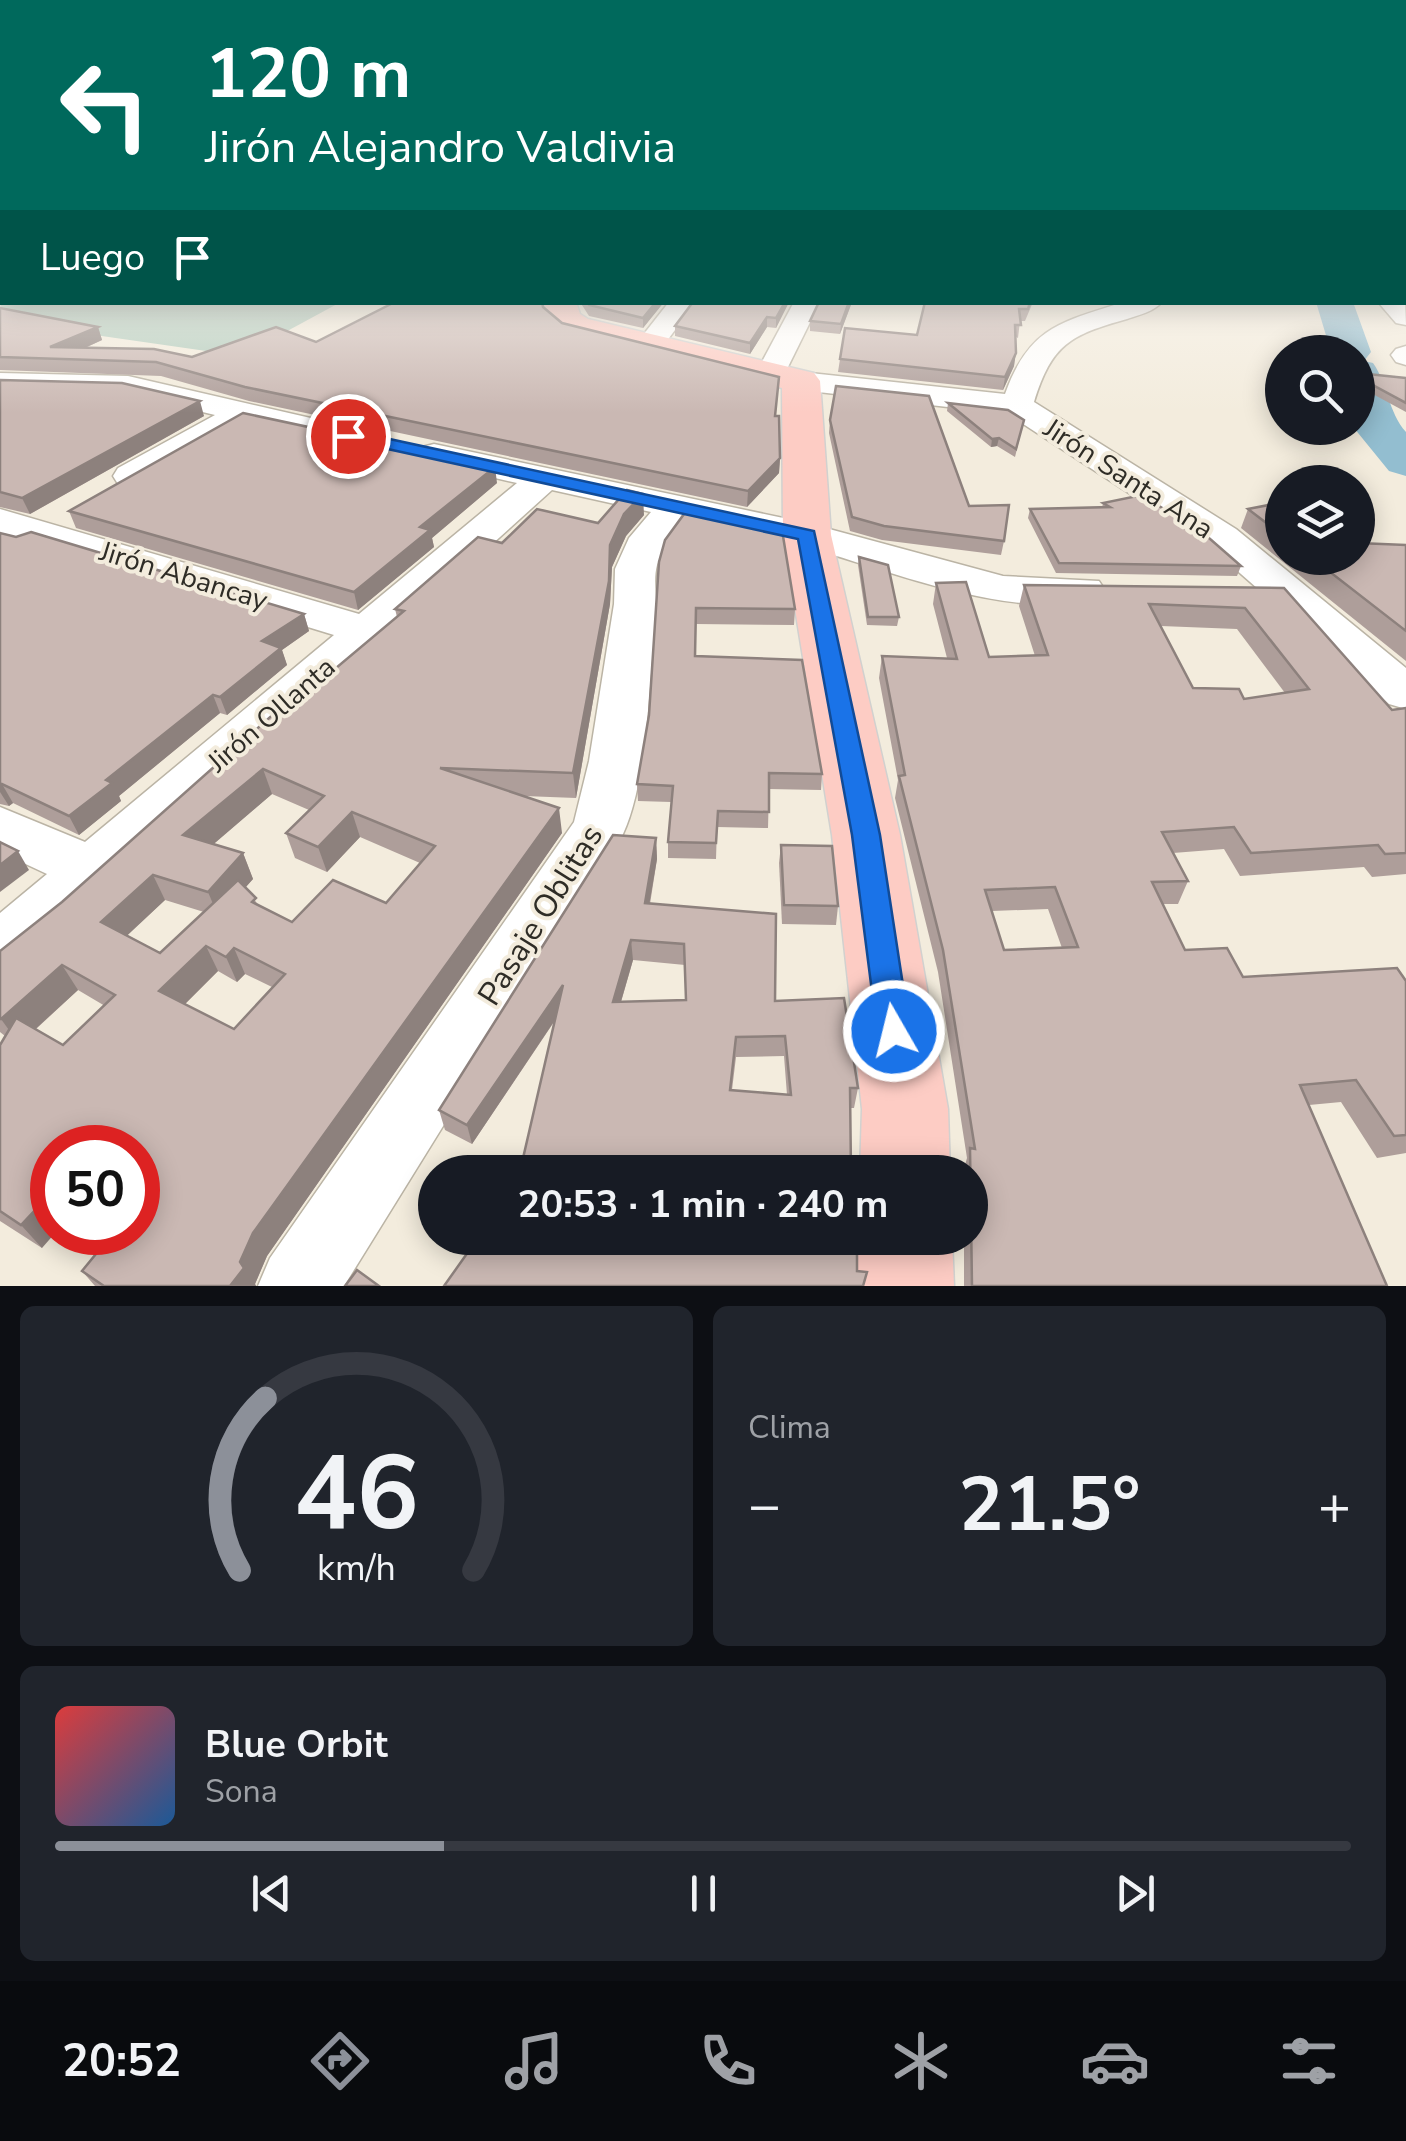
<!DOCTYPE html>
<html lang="es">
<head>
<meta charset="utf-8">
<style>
  :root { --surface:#171b24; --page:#20242c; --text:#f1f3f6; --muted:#9ea1a6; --line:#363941; --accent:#8c9099 }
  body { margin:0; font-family:"Nunito Sans",sans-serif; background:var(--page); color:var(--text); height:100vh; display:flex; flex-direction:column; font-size:38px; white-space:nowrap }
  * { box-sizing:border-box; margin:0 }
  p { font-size:32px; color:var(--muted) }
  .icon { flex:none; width:55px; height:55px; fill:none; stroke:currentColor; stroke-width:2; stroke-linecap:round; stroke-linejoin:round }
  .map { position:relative; height:1286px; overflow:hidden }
  .panel { display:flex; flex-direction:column; gap:20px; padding:20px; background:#0d0f14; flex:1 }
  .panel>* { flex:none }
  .guide { position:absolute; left:0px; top:0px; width:1408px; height:305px; box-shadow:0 5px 25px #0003; background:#00695c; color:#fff; overflow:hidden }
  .tools { position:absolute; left:1265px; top:335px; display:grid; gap:20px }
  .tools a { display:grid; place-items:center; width:110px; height:110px; border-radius:50%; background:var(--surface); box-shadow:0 5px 25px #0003; font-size:50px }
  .speed { position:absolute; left:30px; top:1125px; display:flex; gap:20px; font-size:50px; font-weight:700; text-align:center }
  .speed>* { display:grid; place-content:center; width:130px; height:130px; border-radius:50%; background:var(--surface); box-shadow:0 5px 25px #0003; line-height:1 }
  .speed .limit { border:15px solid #d22; background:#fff; color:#111 }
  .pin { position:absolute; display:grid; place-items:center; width:85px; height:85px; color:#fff; margin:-42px; border:5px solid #fff; border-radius:50%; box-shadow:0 2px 10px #0007 }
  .me { position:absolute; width:110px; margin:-55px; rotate:352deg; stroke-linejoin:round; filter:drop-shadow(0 0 8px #0008) }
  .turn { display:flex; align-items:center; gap:35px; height:210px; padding:0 40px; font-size:45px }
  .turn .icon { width:130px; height:130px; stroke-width:2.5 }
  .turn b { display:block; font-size:70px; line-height:85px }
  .then { display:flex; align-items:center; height:95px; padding:0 40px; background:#0003; gap:20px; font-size:38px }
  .big { font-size:75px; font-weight:700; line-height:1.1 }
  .panel .tile { flex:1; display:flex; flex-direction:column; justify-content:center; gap:15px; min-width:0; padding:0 35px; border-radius:15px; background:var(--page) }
  .panel .dial { align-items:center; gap:0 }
  .dial svg { height:260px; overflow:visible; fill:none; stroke:var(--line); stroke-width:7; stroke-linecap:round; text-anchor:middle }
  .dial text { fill:var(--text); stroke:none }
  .song { display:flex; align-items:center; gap:30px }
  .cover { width:120px; height:120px; border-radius:15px; background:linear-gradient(135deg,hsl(0 70% 55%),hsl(210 70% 35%)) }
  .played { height:10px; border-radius:5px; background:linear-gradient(90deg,var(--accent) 30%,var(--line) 30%) }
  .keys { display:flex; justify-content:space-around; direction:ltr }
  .heat { display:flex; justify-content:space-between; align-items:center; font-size:55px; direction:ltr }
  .panel .tiles { flex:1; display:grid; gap:20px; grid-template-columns:1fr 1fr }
  .tile:last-child { grid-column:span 2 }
  .trip { position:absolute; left:418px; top:1155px; width:570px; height:100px; border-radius:50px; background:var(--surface); box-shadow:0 5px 25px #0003; font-weight:700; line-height:100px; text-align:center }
  .menu { display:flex; height:160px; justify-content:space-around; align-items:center; background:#090b0e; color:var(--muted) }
  .menu .icon { width:70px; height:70px }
  .menu .current { color:var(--accent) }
  .menu b { font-size:45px; color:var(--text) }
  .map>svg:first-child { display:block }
  .green { fill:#b3ccbd }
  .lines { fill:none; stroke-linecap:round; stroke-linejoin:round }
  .river { fill:#93bed0; fill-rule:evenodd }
  .minor-casing { stroke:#bbb4a5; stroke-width:3 }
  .major-casing { stroke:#d1d1cf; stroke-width:3 }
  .minor { fill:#fff; fill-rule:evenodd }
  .major { fill:#fdccc4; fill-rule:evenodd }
  .wall { fill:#ae9e9a; fill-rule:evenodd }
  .shaded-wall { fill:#8d817d }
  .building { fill:#cab8b3; stroke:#8d817d; stroke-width:2.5; fill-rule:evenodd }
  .route { fill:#1a73e8; stroke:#114b97; stroke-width:2.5 }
  .labels { text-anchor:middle; stroke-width:8; stroke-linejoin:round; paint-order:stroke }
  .street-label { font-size:28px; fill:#2e2c26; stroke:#f3ecdd }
  .near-street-label { font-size:32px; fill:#2e2c26; stroke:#f3ecdd }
</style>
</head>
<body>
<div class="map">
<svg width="1406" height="1286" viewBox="0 0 1406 1286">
  <rect width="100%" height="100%" fill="#f3ecdd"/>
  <path class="green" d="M2,289V302L339,303L241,356L60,330L0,312Z"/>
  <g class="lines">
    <path class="river" d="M1316,302H1353L1371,352L1364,361L1373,363C1388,384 1388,412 1406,432V476L1389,471L1354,428H1358V352H1331Z"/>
    <g class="minor-casing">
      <g id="minor">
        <path d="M1405,301L1406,325L1396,323L1378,302Z"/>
        <path d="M669,302H696L660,350H640L636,344Z"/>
        <path d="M794,302H820L783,377H761L757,371Z"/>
        <path d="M1124,302H1162C1153,312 1139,315 1127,319C1070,335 1052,344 1034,402L1236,529L1406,668V709L1389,704L1208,545L1008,414L801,390L790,388L786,381L790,374L801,372L1005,394C1029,327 1061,322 1124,302Z"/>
        <path d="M1406,346V365L1396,362L1391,355L1396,349Z"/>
        <path d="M0,373L128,376L315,419L320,426L315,433L303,436L248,423L144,484L131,487L118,484L113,476L118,468L215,415L128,394L0,391Z"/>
        <path d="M434,444L807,523L1003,576L1099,581L1105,590L1099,599C1009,621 893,571 806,547C767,536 726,529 686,520C674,534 663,547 657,565C653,580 657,597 656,612C649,675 649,788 619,842L344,1286H258L270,1258L574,822L589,761L614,604L615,569L629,538L651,512L552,490L22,968L0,976V913L47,874L0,852V807L85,842L334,635L0,533V509L359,614L517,483L422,461L417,454L422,447Z"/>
      </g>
    </g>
    <g class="major-casing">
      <g id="major">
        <path d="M544,302H576L580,314L588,319L814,373L820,381L831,535L900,835L948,1109L950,1172H860L862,1109L832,835L783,535L782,388L564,333L548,319Z"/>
        <path d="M858,1238H952L954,1286H856Z"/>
      </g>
    </g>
    <use href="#minor" class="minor"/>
    <use href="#major" class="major"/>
  </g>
  <g class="wall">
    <path d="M390,302H542L543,307L562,323L776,416L780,458L779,473L747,507L249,401L161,376L0,370V308L98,327L102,340L85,348L192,357L316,342L393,303Z"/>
    <path d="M580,302H664L643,328L589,316Z"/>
    <path d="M789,302L776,328L767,327L750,354L675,336V326Z"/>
    <path d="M852,302L840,334L810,331V321Z"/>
    <path d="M1033,302L1025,321H1020L1018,338L1016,337L1014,366L1003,390L838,372L840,359Z"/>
    <path d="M1358,373L1406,378V412L1358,386Z"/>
    <path d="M0,380L204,416L30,514L0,507Z"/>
    <path d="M948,403L1024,420L1015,457L997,446L991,447L947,411Z"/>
    <path d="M830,420L969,506L1004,541L1001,555L882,540L850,531L829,433Z"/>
    <path d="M497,483L432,538L434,547L358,610L76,528L69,511Z"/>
    <path d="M1103,503L1241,566L1237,576L1056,573L1028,518L1030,509L1102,508Z"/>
    <path d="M1248,509L1282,511V558H1358L1406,545V661L1241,528Z"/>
    <path d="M644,515L626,536L612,567L610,604L576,798L524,796L562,833L267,1256L255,1284L256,1286H95L82,1271L110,1238L102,1232H138L52,1148L42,1248L0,1221V1045L5,1036L0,1032V951L62,902L292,705L397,617L395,609L502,543L598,523ZM272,794L309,810L286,833L295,858L327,872L360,837L420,863L386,903L292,922L259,906L245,887L253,879L243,853L213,844ZM165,900L204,912L160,953L127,935ZM218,971L237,982L245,974L272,987L234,1029L185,1004ZM78,990L105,1006L63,1045L36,1029Z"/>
    <path d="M0,533L304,614L309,631L282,650L287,665L227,715L220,713L119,796L121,801L79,835L13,803L9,806L0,804Z"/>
    <path d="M859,557L899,617L897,626L867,625L858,565Z"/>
    <path d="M659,562L795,609L794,625L696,624L695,656L822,774L821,790L769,789L768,828L717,827L716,859L668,858V842L671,802L638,801L637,784L649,715Z"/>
    <path d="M936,583L989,657L1035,656L1019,606L1024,585L1284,588L1392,710L1406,708V874L1372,877L1364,867L1240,876L1224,849L1173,853L1188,881L1178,904H1163L1185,950L1243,977L1406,981V1153L1377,1158L1341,1102L1309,1105L1387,1286H964V1238H970V1172H963L967,1158L938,972L895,798L898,780L879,678L882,656L947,658L933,604ZM1161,626L1237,629L1285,693L1244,699L1193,688ZM1048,909L1062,948L1004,950L992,911Z"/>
    <path d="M656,838L657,859L650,904L775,1001L858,1088L854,1108H851V1172H522L521,1167L554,1022L472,1144L445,1130L439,1110ZM633,960L685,965L686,1000L621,1002ZM784,1056L787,1095L732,1090L736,1057Z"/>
    <path d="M781,845L838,906L836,925L782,924L779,863Z"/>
  </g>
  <g class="shaded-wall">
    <path d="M2,272V286L0,287V273Z"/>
    <path d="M656,302H664L643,328V318Z"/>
    <path d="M785,302H789L776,328V318Z"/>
    <path d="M849,302H852L840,334L841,324Z"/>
    <path d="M767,317V327L750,354V343Z"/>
    <path d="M98,327L102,340L60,359L50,347Z"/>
    <path d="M1016,353L1014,366L1003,390L1005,377Z"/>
    <path d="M200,401L204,416L30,514L22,498Z"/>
    <path d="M999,438L997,446L991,447L992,439Z"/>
    <path d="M780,458L779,473L747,507L748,491Z"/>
    <path d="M495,467L497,483L432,538L434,547L358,610L354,592L420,527Z"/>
    <path d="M643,494L644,515L626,536L612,567L610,604L576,798L573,773L610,545L624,514Z"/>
    <path d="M304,614L309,631L282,650L287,665L227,715L220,697L262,641Z"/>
    <path d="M213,695L220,713L119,796L121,801L79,835L69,816L106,780Z"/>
    <path d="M263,769L272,794L194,861L183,835Z"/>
    <path d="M2,784L13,803L9,806L0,792V786Z"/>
    <path d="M559,808L562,833L267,1256L255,1284L256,1286H230L253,1233Z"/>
    <path d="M352,812L360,837L327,872L318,847Z"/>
    <path d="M656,838L657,859L646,923L645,903Z"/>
    <path d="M18,851L29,870L0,892V865Z"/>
    <path d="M243,853L253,879L219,918L208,892Z"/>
    <path d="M153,875L165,900L115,947L101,922Z"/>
    <path d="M631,940L633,960L615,1022L613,1002Z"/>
    <path d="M206,946L218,971L173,1016L159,991Z"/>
    <path d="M234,948L245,974L237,982L226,957Z"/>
    <path d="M62,965L78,990L19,1044L1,1019Z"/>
    <path d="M563,985L565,1005L472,1144L467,1125Z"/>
    <path d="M52,1192V1232H56L42,1248L21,1225Z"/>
  </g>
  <g class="building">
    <path d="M0,233H2V272L0,273Z"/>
    <rect x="1405" y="252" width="1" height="32"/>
    <path d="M395,302H542L543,307L562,323L779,377L775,416H779L780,458L748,491L245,387L156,362L0,357V308L98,327L50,347L154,349L192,357L276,327L316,342Z"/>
    <path d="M587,302H656L643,318L589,305Z"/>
    <path d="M693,302H785L776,318L767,317L750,343L675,326Z"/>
    <path d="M819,302H849L841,324L810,321Z"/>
    <path d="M925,302H1030L1028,309H1019L1021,325H1015L1016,353L1005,377L840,359L845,328L917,335Z"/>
    <path d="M1358,373L1406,378V403L1358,377Z"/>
    <path d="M0,380L122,383L200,401L22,498L0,492Z"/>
    <path d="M836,386L929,396L969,506L1009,505L1004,541L884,526L852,517L830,420Z"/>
    <path d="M948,403L1008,410L1024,420L1016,449L999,438L992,439Z"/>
    <path d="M243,413L495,467L420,527L430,530L354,592L69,511Z"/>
    <path d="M627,490L643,494L624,514L610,545L609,581L573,773L440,768L559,808L253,1233L240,1262L244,1268L230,1286H104L82,1271L114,1232H138V1148H52V1192L21,1225L0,1211V1045L16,1018L63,1045L115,995L62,965L1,1019L0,1018V951L62,902L287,702L292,705L404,611L395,609L478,537L502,543L537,509L598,523ZM263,769L324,796L286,833L318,847L352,812L435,846L386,903L333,880L292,922L252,902L256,898L238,880L160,953L101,922L153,875L208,892L243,853L183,835ZM206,946L226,957L234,948L285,974L234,1029L159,991Z"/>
    <path d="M1142,495L1209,538L1241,566L1059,563L1030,509L1110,507L1103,503Z"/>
    <path d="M1274,504L1282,511V535L1248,509Z"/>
    <path d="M687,510L782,530L795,609L696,608L695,656L802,660L822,774L769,773V812L718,811L716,843L668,842L673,786L637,784L649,715L659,562L665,540Z"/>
    <path d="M31,532L304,614L262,641L281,648L220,697L213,695L106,780L112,783L69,816L2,784L0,786V533L16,537Z"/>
    <path d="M1358,543L1406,545V631L1312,558H1358Z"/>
    <path d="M859,557L888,565L899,617H868Z"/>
    <path d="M966,582L989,657L1048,655L1024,585L1284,588L1392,710L1406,708V853L1385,854L1378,845L1251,853L1234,827L1162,832L1188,881L1152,882L1185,950L1227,948L1243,977L1397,968L1406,981V1135L1394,1136L1356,1080L1300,1085L1387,1286H972L970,1148L975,1149L943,950L899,776L905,775L882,656L957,659L936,583ZM1149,604L1245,608L1309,689L1244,699L1239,689L1193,688ZM1055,887L1078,947L1004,950L985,890Z"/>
    <path d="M613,835L656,838L645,903L776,914L775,1001L844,998L858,1088H850L851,1172H580L521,1167L563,985L467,1125L439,1110ZM631,940L684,944L686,1000L613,1002ZM785,1036L791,1095L730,1090L736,1037Z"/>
    <path d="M0,842L18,851L0,865Z"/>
    <path d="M781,845L832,846L838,906L784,905Z"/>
    <path d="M478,1238H852V1243L857,1245V1271L867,1272L863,1286H444Z"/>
    <path d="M357,1270L379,1286H345Z"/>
  </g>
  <linearGradient id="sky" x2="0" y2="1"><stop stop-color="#86b8de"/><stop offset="0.56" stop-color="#faf6f0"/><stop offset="1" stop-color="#faf6f0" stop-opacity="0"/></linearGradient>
  <rect width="1406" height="413" fill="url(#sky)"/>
  <path class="route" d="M348,430L814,531L880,835L910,1031L906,1042L894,1046L882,1042L877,1031L852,835L798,539L342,439L339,436Z"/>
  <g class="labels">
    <g class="street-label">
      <text transform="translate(1129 478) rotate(33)" y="10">Jirón Santa Ana</text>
      <text transform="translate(184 575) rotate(17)" y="10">Jirón Abancay</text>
      <text transform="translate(271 714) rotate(-41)" y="10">Jirón Ollanta</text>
    </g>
    <g class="near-street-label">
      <text transform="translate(540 915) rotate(-58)" y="11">Pasaje Oblitas</text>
    </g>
  </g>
</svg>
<div class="tools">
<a><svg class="icon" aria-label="search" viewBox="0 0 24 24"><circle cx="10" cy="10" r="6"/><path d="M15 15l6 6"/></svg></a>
<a><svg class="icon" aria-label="layers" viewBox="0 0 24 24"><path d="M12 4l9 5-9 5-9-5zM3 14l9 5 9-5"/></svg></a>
</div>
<div class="speed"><div class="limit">50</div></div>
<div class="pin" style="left:348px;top:436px;background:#d93025"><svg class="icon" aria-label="arrive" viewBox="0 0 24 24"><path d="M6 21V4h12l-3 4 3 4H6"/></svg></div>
<svg class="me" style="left:894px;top:1031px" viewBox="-20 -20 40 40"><circle r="17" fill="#1a73e8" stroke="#fff" stroke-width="3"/><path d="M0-11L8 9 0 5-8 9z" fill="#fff"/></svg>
<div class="trip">20:53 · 1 min · 240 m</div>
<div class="guide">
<div class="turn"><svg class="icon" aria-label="left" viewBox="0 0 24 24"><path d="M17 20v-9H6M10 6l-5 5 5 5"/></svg><div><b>120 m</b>Jirón Alejandro Valdivia</div></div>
<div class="then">Luego<svg class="icon" aria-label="arrive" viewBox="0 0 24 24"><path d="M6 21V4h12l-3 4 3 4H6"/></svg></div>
</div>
</div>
<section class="panel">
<div class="tiles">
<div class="tile dial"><svg viewBox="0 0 100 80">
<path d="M14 69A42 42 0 1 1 86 69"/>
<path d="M14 69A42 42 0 0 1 22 16" stroke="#8c9099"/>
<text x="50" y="56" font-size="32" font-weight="700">46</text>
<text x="50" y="72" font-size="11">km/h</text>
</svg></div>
<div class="tile"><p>Clima</p>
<div class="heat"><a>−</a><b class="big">21.5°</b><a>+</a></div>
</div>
<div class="tile">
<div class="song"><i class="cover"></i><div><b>Blue Orbit</b><p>Sona</p></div></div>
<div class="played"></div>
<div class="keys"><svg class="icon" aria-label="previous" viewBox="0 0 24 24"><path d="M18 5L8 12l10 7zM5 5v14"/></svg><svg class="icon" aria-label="pause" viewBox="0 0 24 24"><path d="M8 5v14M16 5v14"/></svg><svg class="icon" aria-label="next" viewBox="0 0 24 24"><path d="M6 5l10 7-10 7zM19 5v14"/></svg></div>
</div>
</div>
</section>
<nav class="menu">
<b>20:52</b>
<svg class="icon current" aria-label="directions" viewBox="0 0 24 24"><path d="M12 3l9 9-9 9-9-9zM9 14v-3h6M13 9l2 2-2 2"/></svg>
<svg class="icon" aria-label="music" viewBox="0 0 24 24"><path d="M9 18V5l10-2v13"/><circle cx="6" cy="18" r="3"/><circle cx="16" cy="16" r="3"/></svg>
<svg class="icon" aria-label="phone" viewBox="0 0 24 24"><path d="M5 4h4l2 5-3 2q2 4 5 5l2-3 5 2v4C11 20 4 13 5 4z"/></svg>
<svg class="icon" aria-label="climate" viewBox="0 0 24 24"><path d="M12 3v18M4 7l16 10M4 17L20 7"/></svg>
<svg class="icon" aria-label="car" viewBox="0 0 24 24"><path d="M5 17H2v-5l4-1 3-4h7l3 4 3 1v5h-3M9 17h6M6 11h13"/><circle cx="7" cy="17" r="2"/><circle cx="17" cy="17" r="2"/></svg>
<svg class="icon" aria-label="filters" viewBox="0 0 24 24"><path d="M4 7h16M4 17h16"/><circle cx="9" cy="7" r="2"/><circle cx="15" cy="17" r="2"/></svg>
</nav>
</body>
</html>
